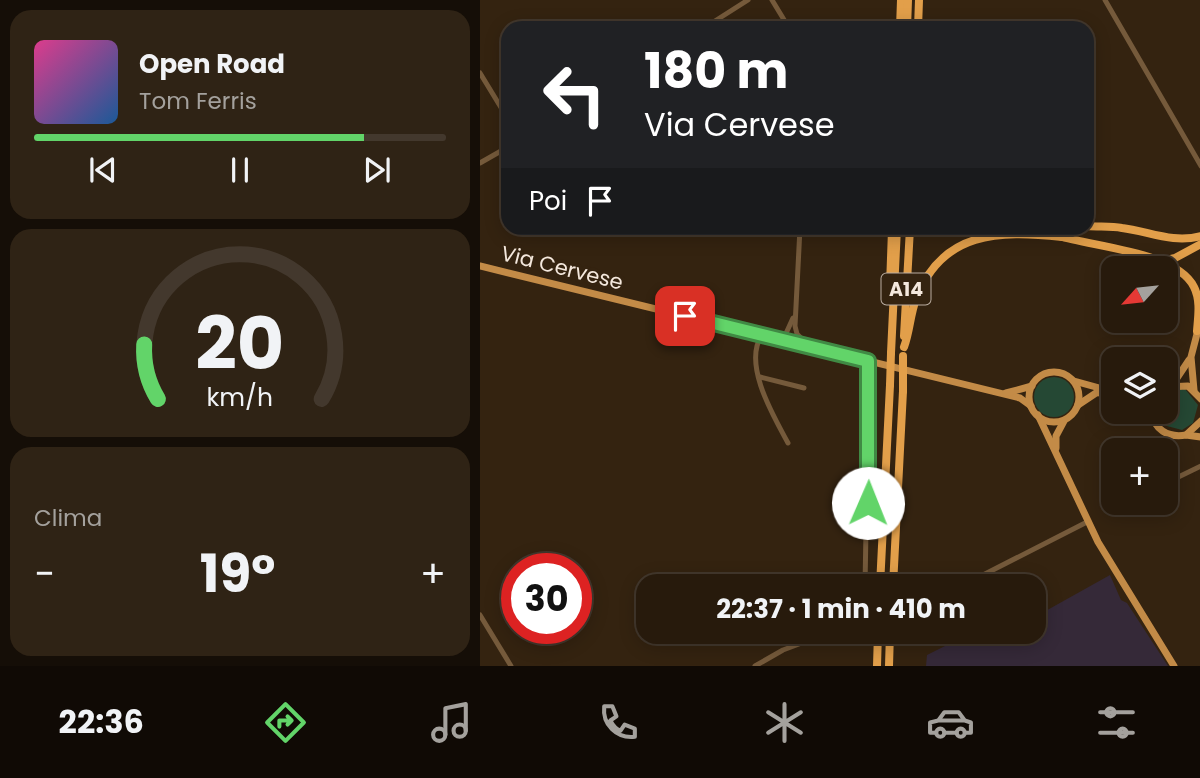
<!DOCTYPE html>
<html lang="it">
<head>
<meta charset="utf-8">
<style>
  :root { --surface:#271a0c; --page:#2f2315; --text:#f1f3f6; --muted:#a4a19d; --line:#43382d; --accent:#62d469 }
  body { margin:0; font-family:Poppins,sans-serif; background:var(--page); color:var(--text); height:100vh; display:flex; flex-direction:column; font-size:26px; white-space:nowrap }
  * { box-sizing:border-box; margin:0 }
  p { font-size:23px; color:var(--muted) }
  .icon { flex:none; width:38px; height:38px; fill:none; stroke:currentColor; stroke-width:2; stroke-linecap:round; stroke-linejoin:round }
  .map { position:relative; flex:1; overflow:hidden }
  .panel { display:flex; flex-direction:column; gap:10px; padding:10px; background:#150e07; width:480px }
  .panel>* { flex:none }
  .guide { position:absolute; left:21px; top:21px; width:593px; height:214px; border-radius:21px; box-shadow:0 4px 18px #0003,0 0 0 2px var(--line); background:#202124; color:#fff; overflow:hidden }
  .needle { width:46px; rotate:243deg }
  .tools { position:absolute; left:621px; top:256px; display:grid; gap:14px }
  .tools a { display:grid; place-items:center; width:77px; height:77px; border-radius:14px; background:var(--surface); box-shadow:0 4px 18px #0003,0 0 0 2px var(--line); font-size:35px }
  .speed { position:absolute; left:21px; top:553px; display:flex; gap:14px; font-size:35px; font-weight:700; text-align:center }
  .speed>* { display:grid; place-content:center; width:91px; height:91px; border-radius:50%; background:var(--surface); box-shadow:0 4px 18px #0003,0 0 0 2px var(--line); line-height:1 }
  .speed .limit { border:10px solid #d22; background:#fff; color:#111 }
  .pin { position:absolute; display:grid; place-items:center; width:60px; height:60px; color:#fff; margin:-30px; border-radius:14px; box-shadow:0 4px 10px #0006 }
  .me { position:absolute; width:77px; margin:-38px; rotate:1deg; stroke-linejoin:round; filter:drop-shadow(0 0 5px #0008) }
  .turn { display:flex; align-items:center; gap:24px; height:147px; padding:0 28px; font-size:32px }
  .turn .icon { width:91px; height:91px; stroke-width:2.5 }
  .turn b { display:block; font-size:49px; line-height:60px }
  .then { display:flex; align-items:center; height:66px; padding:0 28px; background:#0003; gap:14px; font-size:26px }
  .big { font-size:52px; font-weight:700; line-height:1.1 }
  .panel .tile { flex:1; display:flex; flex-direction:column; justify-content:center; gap:10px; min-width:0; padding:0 24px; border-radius:21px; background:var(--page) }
  .panel .dial { align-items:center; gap:0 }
  .dial svg { height:182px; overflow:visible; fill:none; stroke:var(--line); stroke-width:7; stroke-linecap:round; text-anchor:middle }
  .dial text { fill:var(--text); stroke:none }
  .song { display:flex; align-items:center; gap:21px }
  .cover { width:84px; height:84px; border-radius:10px; background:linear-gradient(135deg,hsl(330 70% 55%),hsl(210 70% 35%)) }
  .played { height:7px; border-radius:4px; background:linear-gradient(90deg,var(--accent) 80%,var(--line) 80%) }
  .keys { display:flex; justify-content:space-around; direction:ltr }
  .heat { display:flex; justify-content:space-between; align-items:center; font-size:38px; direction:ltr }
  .trip { position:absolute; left:156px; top:574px; width:410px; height:70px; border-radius:21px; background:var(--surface); box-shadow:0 4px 18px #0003,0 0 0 2px var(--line); font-weight:700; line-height:70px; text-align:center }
  .menu { display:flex; height:112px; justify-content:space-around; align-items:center; background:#100a05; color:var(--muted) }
  .menu .icon { width:49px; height:49px }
  .menu .active { color:var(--accent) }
  .menu b { font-size:32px; color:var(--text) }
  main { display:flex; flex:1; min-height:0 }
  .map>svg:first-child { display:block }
  .industrial { fill:#352938 }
  .green { fill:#254834 }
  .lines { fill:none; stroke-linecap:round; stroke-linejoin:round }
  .minor { stroke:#755a3b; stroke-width:5 }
  .major { stroke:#c38b47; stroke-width:7 }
  .highway { stroke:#e29f4a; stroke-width:8 }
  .highway-bridge { stroke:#e29f4a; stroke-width:8 }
  .route-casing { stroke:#408a44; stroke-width:18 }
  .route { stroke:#62d469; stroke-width:12 }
  .labels { text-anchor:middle; stroke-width:7; stroke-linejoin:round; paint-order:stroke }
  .shield { fill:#342310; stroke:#baada0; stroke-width:2 }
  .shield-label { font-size:19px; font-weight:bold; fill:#f4e8dd }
  .street-label { font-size:21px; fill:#f4e8dd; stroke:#342310 }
</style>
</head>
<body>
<main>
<section class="panel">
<div class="tile">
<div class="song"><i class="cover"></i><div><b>Open Road</b><p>Tom Ferris</p></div></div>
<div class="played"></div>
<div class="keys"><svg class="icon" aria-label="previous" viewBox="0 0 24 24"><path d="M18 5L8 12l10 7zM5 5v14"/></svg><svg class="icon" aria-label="pause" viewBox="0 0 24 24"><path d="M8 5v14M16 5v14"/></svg><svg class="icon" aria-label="next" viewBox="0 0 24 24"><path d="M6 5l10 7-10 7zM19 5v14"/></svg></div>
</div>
<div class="tile dial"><svg viewBox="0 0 100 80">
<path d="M14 69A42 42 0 1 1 86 69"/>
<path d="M14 69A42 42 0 0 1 8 45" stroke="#62d469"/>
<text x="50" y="56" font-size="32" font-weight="700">20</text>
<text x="50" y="72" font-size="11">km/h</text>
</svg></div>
<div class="tile"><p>Clima</p>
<div class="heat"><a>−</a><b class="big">19°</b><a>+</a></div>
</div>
</section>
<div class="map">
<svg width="721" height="666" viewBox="0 0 721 666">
  <rect width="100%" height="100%" fill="#342310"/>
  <path class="industrial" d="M630,575L641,600L647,603L688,666H446L447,655L475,641L471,632H553V618Z"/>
  <g class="green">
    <circle cx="574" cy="397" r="20"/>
    <path d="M692,388L705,389L718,405L713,423L702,430L683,425L676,411H686V391Z"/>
  </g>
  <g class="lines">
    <g class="minor">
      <path d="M292,0L309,28"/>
      <path d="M625,0L721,166"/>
      <path d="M224,28L268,0"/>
      <path d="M0,73L28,119"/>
      <path d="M0,163L28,147"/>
      <path d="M320,228L315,326L317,334L328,345"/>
      <path d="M282,335C262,364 294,417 308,443"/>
      <path d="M303,340L313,318"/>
      <path d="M280,377L324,388"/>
      <path d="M686,483L721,466"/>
      <path d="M645,505L650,502"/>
      <path d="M503,575L607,522"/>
      <path d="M385,586L389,361"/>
      <path d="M0,615L31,666"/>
      <path d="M275,666L303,650L351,632"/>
    </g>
    <g class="major">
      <path d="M0,266L540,398L551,406"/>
      <circle cx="574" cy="397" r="25"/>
      <path d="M594,381L634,392"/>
      <path d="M693,384L709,360"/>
      <path d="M686,387L708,386L721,399"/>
      <path d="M714,390L711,357L719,326"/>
      <path d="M526,393L552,386"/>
      <path d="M598,405L616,393L628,392"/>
      <path d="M671,411C674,430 688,438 706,435L721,421"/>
      <path d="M558,415L618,542L694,666"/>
      <path d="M706,435L721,437"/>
      <path d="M576,448V436L584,421"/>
    </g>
    <g class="highway">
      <path d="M420,28L421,0"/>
      <path d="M427,28L428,0"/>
      <path d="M438,28L439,0"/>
      <path d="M607,226C619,227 631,226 642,228C668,231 693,244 721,236"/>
      <path d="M579,236C614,247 697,252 714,287C721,301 718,317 717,331"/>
      <path d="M682,261L695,258L721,244"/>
      <path d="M410,286L412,230"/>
      <path d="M424,336L430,228"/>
      <path d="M424,347C430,331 430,315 436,299C462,231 519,230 582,237"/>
      <path d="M411,353L417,228"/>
      <path d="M400,586L410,385"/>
      <path d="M413,586L423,391"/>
      <path d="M397,666L398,632"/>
      <path d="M409,666L410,632"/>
    </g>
    <g class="highway-bridge">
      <path d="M410,385L411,353"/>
      <path d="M423,391V356"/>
    </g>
  </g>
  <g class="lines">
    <g class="route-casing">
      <path id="route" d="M205,316L388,361V503"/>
    </g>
    <use href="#route" class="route"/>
  </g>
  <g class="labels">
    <rect class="shield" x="401.5" y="273.5" width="49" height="31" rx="5"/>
    <g class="shield-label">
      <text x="426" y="296">A14</text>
    </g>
    <g class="street-label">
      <text transform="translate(82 268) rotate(14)" y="7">Via Cervese</text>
    </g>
  </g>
</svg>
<div class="tools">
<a><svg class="needle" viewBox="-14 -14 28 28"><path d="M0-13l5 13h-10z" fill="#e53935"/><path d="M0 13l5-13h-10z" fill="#a4a19d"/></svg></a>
<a><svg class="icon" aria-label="layers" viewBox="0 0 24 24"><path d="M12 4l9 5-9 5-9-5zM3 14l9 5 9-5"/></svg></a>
<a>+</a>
</div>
<div class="speed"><div class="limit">30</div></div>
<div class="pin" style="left:205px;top:316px;background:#d93025"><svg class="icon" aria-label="arrive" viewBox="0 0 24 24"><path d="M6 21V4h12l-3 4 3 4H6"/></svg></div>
<svg class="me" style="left:388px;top:503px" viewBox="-20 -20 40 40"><circle r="19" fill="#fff"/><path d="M0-13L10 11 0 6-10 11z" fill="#62d469"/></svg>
<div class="trip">22:37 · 1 min · 410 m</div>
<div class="guide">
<div class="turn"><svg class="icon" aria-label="left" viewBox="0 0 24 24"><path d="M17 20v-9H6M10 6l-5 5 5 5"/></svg><div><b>180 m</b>Via Cervese</div></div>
<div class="then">Poi<svg class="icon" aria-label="arrive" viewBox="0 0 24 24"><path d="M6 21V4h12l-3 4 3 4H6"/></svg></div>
</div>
</div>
</main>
<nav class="menu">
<b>22:36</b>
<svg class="icon active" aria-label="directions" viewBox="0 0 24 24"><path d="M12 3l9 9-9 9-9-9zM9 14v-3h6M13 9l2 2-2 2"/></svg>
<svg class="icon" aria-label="music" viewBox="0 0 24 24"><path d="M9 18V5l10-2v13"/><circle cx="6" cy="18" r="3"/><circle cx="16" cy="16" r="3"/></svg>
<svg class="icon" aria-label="phone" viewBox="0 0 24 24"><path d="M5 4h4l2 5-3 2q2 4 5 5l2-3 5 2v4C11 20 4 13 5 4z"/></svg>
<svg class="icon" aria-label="climate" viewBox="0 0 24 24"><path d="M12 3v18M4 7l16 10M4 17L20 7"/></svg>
<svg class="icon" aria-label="car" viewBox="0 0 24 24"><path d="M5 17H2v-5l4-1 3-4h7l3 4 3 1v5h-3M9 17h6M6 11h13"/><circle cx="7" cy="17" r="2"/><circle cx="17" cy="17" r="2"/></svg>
<svg class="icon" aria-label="filters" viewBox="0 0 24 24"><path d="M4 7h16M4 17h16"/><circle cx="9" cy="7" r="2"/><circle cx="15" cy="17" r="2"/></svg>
</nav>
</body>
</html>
